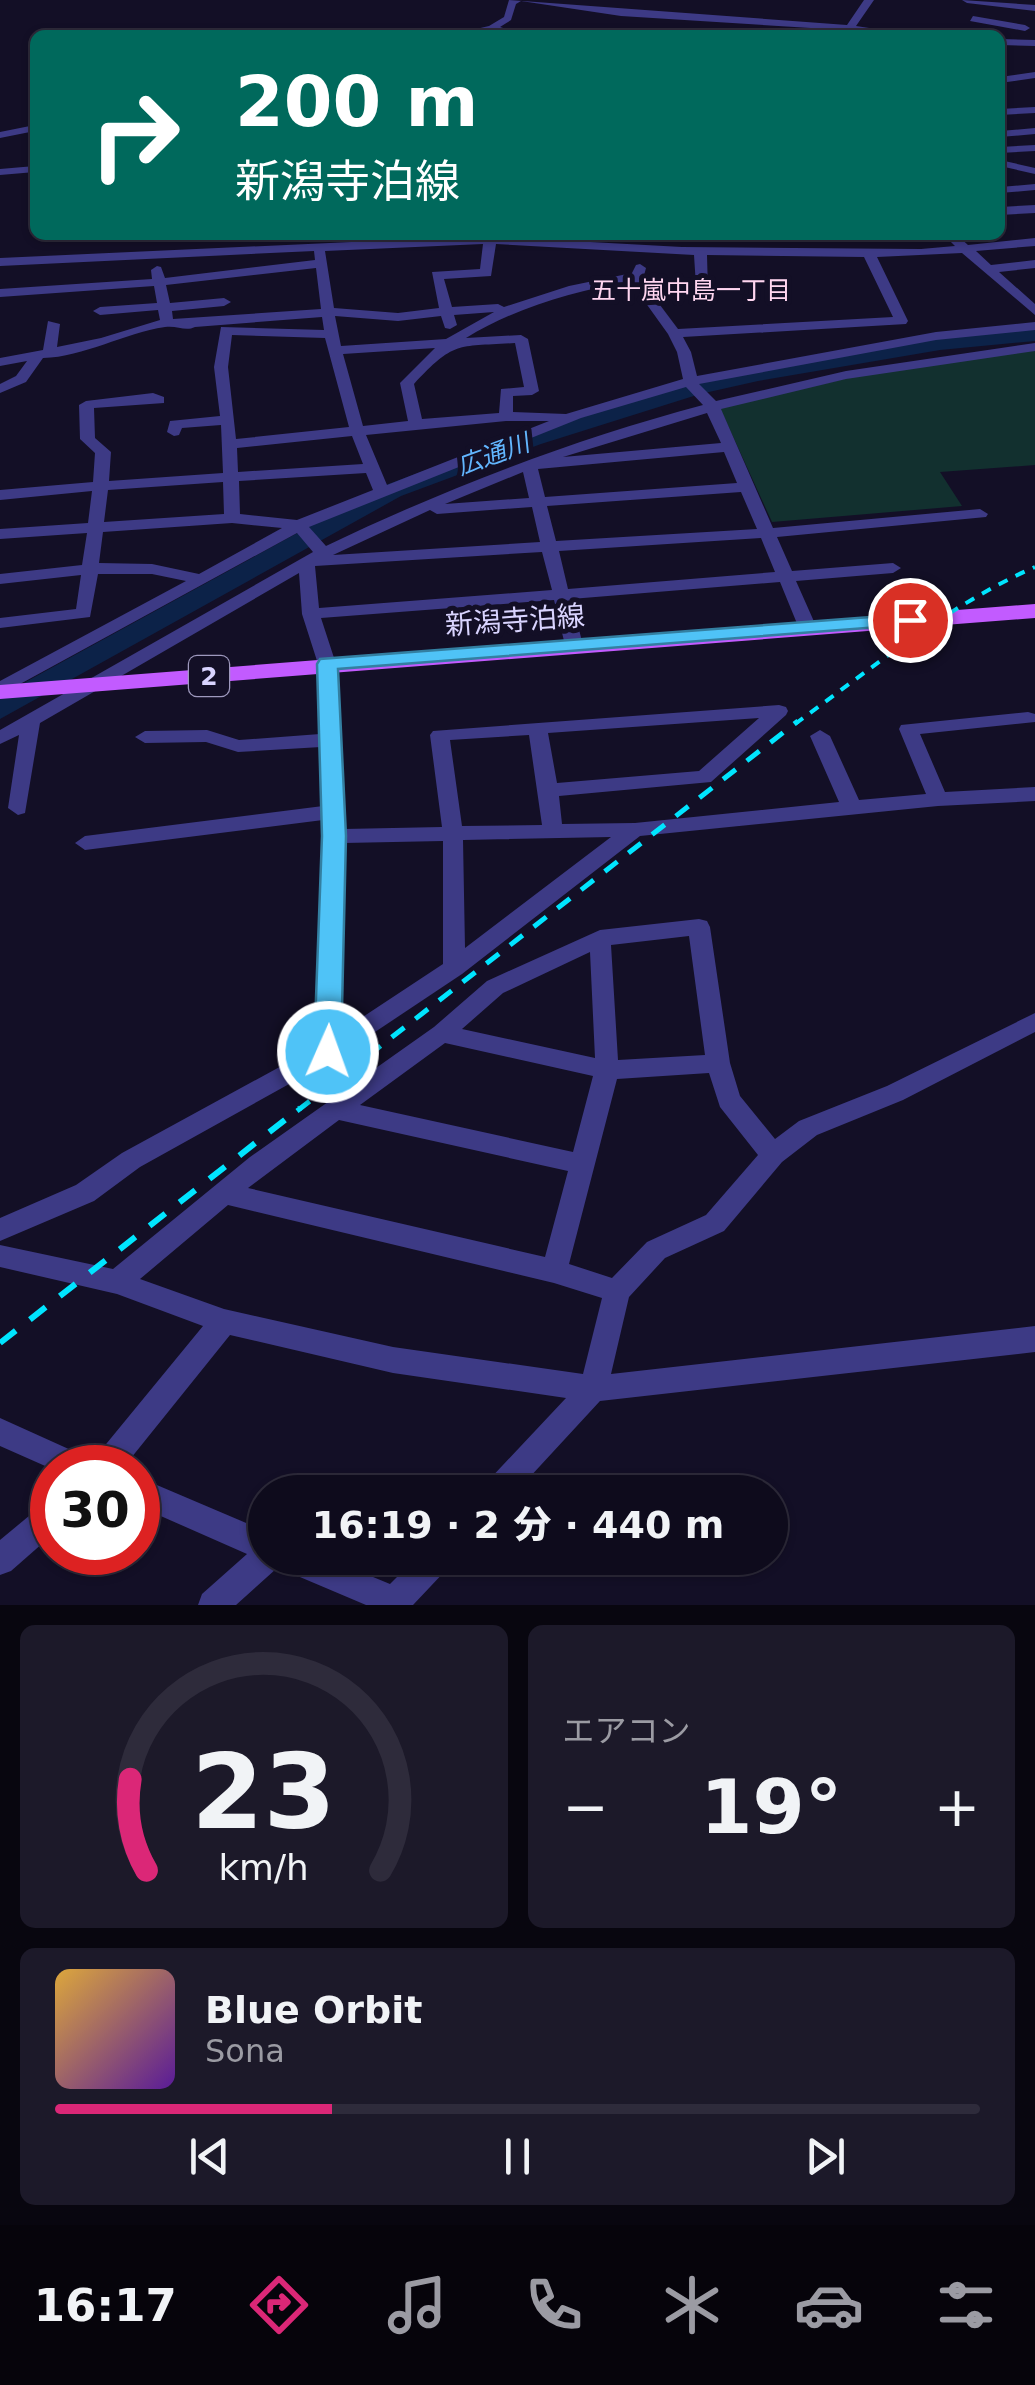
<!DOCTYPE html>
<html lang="ja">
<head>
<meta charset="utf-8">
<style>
  :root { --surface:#0e0b1c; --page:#1c1929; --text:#f1f3f6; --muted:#9b9ba3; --line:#2e2b3b; --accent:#db2777 }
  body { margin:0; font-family:"DejaVu Sans","Noto Sans JP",sans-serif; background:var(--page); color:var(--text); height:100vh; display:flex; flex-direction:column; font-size:38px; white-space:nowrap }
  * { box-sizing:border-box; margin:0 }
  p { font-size:32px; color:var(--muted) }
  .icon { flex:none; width:55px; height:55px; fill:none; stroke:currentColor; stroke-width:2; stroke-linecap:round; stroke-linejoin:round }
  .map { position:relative; height:1605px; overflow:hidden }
  .details { display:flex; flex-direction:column; gap:20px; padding:20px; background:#08060f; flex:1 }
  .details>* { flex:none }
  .banner { position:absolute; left:30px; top:30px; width:975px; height:210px; border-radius:15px; box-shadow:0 2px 8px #0004,0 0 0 2px var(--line); background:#00695c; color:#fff; overflow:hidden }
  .speed { position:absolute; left:30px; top:1445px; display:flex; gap:20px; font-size:50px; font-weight:700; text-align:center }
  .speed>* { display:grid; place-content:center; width:130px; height:130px; border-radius:50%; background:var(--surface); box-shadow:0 2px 8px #0004,0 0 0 2px var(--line); line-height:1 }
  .speed .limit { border:15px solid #d22; background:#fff; color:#111 }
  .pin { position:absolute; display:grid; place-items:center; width:85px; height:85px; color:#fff; margin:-42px; border:5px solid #fff; border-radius:50%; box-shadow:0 2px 10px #0007 }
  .me { position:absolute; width:110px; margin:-55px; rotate:2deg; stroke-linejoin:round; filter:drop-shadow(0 0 8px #0008) }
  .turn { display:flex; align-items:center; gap:35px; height:210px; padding:0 40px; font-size:45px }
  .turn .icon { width:130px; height:130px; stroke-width:2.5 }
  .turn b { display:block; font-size:70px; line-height:85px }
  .big { font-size:75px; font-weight:800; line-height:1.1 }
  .details .widget { flex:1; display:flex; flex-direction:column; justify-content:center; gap:15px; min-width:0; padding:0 35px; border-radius:15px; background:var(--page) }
  .details .dial { align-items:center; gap:0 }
  .dial svg { height:260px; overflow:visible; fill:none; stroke:var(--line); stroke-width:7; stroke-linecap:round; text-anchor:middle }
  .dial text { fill:var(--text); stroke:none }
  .song { display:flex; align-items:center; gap:30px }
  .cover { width:120px; height:120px; border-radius:15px; background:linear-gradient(135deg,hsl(40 70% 55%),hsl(270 70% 35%)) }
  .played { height:10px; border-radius:5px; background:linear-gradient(90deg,var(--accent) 30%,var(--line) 30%) }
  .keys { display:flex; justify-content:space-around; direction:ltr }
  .heat { display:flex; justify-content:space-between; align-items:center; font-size:55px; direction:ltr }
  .details .tiles { flex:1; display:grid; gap:20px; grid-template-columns:1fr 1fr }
  .widget:last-child { grid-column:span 2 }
  .trip { position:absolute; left:248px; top:1475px; width:540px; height:100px; border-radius:50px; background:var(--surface); box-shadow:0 2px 8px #0004,0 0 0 2px var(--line); font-weight:800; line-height:100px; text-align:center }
  .tabs { display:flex; height:160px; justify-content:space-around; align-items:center; background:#06040b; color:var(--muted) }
  .tabs .icon { width:70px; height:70px }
  .tabs .selected { color:var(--accent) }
  .tabs b { font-size:45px; color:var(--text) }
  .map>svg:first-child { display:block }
  .green { fill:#12302f }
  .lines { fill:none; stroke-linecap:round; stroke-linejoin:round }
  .river { fill:#0c2248; fill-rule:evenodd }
  .minor { fill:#3d3a85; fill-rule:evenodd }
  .major { fill:#c25bff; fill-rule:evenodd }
  .rail-far2 { stroke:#00e5ff; stroke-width:4; stroke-dasharray:10 9; stroke-linecap:butt }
  .rail-far1 { stroke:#00e5ff; stroke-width:5; stroke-dasharray:16 14; stroke-linecap:butt }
  .rail { stroke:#00e5ff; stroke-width:6; stroke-dasharray:20 18; stroke-linecap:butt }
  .route { fill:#4fc3f7; stroke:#337fa1; stroke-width:2.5 }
  .labels { text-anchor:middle; stroke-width:10; stroke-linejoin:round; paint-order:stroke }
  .far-neighbourhood-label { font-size:25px; fill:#ffd6f0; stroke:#130f26 }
  .far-water-label { font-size:25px; font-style:italic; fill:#62b6ff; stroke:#130f26 }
  .shield { fill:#130f26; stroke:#9e99be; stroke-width:2.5 }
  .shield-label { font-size:25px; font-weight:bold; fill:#d9d4ff }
  .street-label { font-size:28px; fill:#d9d4ff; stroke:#130f26 }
</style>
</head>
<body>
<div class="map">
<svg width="1035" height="1605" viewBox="0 0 1035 1605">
  <rect width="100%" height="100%" fill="#130f26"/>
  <path class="green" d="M1035,348V465L940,472L962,506L772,522L720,408L908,364Z"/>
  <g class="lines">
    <path class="river" d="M1035,327V341L940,350L758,381L700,394L541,444L401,496L0,719V696L383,486L523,434L685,384L758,367L940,336Z"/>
    <g class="minor">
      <path d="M509,0L847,25L864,0H874L856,26L915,35L852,31L849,35H841L843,30L621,16L521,1L516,4L511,20L500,27L525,35L492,31L450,35L489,26L504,17Z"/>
      <path d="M962,0L1035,5V11L967,3Z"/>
      <path d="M973,16L1025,25L1030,28L1025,31L970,21Z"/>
      <path d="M1000,39L1035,40V46L1000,45Z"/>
      <path d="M1035,72V78L1000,83V77Z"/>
      <path d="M1035,107V113L1000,115V109Z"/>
      <path d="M35,125V131L0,138V132Z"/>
      <path d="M1035,128V134L1000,137V131Z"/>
      <path d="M1035,145V151L1000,153V147Z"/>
      <path d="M1000,160L1035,168V174L1000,166Z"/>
      <path d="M35,166V172L0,175V169Z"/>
      <path d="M1035,184V190L1000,193V187Z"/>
      <path d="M1035,205V213L1000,215V207Z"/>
      <path d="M944,235H957L968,245L1035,238V246L976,251L991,265L1035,260V268L999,272L1035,304V315L962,253L877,257L908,321L906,324L683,337L691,352L697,376L936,332L1035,322V330L936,340L699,384L716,401L846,371L1035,343V351L846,379L721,409L773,528L980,509L988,514L986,517L777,537L792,571L893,563L901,568L893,573L796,581L816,626L807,631L798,626L780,582L571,599L583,645L574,650L565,645L554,600L321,618L336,664L344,829L442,827L430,735L433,731L779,705L786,707L788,711L786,715L711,782L559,796L562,824L635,823L839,802L810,736L820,730L830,736L859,800L926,794L899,729L901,725L1028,712L1035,714V722L920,734L945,792L1035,787V801L938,806L640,836L462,974L336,1058L140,1167L94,1201L0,1241V1218L76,1185L122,1153L316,1047L324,836L323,820L85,850L75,843L85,836L323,806L321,747L238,752L206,742L145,743L135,737L145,731L207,730L239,740L320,734L318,664L302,614L299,573L40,723L25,813L18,815L8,808L19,735L0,744V730L313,552L297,533L0,695V681L186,581L152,574H98L90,617L0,628V618L76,609L81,575L0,584V574L82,565L87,533L0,539V529L88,523L92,491L0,500V490L93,482L95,453L80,439L79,405L86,401L153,393L164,397V403L94,408L95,438L111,452L109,481L223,473L221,425L182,428L179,435L174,436L167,432L170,421L220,416L214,367L221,327L324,330L322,317L195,327C185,332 177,325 165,327C124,333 84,357 43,358L26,382L0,393V384L16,376L27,361L0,366V358L43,350L48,321L60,324L57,347L101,338L160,320L158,310L100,315L93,311L100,307L157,303L154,286L0,297V289L152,279L151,270L157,266L161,267L165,278L315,260L314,251L0,266V258L481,236L682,247L921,249L955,246ZM483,244L480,269L432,272L439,308L398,313L334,308L325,251ZM496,244L694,255L696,286L651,294L642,283L646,268L640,264L636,265L632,273L569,286L504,307L498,304L452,307L444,279L491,276ZM707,255L864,257L893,317L678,329L657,301L708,292ZM316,268L321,309L173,319L172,311L224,306L231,302L224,298L170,303L166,285ZM630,281L668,334L677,352L683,379L566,414L513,412V396L532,395L539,391L528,339L521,335L466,338C517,307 572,292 630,281ZM494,312L446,339L341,346L335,316L398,321L441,316L445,328L450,329L457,325L454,315ZM232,335L325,338L349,427L236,439L228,367ZM515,343L524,387L501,389L499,413L422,419L414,384C455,340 458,347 515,343ZM435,348L400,383L408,421L363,426L343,354ZM686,387L703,405C572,440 447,488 326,546L309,527L581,418ZM707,413L721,443L563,457ZM506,421H549L387,485L366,435ZM352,436L363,464L238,472L237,448ZM724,452L737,483L545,497L538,469ZM523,472L529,498L445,504ZM366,473L373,490L297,520L240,514L239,481ZM223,482L224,514L104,522L108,490ZM741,492L757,529L556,541L547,506ZM532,507L540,542L333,555L430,510L437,514ZM232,523L282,528L199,574L152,564L99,563L103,532ZM761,538L775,572L568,589L559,551ZM542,552L552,590L319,608L315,566ZM759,718L699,771L557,783L548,733ZM529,735L542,825L462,826L450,740ZM611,837L465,948L463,840ZM443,841V964L340,1032L344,843Z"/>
      <path d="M699,919L707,921L710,927L730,1063L740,1096L775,1139L799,1121L887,1086L1035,1013V1032L903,1100L817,1135L782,1162L724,1231L665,1258L629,1297L611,1374L1035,1326V1352L600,1401L516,1492H482L487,1482L566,1398L393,1373L230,1335L123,1468L52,1469L0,1446V1418L93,1460L203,1326L117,1294L0,1267V1245L113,1269L250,1157L434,1027L487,981L600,930ZM689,936L705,1055L618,1060L611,945ZM590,952L595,1058L462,1029L503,993ZM445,1043L593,1076L573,1152L360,1105ZM709,1073L720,1107L758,1155L706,1215L647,1242L612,1278L569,1264L617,1079ZM339,1120L568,1171L545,1257L248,1188ZM228,1205L554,1283L602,1298L583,1374L393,1347L224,1309L140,1279Z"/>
      <path d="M138,1477L265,1531V1558H327L390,1584L416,1558H451L447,1569L413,1605H366L281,1569L278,1562L276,1569L236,1605H198L202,1594L247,1554L138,1506Z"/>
      <path d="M52,1501V1535L11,1571L0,1575V1540L41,1506Z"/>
    </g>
    <path class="major" d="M1035,604V618L0,699V685Z"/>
    <path class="rail-far2" d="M795,724C871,669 948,605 1035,567"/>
    <path class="rail-far1" d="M297,1111L798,721"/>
    <path class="rail" d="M0,1343L300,1108"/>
  </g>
  <path class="route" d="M910,614L920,620L918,624L338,669L346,836L341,1052L337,1060L328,1063L318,1060L314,1052L322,836L317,664L320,659Z"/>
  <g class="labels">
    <g class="far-neighbourhood-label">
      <text x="691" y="299">五十嵐中島一丁目</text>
    </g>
    <g class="far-water-label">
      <text transform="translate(493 454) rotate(-20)" y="9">広通川</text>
    </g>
    <rect class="shield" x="189" y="656" width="40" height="40" rx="8"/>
    <g class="shield-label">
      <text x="209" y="685">2</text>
    </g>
    <g class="street-label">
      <text transform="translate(515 620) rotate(-4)" y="10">新潟寺泊線</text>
    </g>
  </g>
</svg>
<div class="speed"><div class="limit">30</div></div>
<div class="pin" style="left:910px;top:620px;background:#d93025"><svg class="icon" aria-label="arrive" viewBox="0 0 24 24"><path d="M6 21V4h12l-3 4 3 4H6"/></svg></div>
<svg class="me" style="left:328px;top:1052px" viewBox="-20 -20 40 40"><circle r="17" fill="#4fc3f7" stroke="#fff" stroke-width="3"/><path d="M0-11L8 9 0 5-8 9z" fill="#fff"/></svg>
<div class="trip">16:19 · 2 分 · 440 m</div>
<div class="banner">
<div class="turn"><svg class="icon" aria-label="right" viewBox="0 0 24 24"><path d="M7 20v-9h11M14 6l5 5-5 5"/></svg><div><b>200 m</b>新潟寺泊線</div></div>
</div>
</div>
<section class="details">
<div class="tiles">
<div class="widget dial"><svg viewBox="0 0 100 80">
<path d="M14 69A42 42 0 1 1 86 69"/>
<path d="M14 69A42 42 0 0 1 9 41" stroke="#db2777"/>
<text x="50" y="56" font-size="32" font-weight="700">23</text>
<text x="50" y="72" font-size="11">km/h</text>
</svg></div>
<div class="widget"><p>エアコン</p>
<div class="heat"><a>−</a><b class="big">19°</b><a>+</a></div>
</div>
<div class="widget">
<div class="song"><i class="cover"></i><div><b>Blue Orbit</b><p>Sona</p></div></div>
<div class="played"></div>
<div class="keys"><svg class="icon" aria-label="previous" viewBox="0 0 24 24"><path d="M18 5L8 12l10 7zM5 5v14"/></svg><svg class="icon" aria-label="pause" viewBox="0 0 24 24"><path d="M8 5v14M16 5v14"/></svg><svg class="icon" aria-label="next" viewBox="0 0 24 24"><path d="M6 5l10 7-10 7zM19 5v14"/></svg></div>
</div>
</div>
</section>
<nav class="tabs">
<b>16:17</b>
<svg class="icon selected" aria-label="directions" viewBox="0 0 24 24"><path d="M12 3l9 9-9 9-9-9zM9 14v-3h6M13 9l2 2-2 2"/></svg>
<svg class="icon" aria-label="music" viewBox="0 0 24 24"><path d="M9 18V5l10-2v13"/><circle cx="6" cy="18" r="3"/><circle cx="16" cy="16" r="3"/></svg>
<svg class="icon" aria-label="phone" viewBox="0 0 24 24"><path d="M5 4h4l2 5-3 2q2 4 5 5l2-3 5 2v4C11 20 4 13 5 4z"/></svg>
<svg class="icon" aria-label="climate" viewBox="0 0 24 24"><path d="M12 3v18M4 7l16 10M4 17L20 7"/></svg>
<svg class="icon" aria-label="car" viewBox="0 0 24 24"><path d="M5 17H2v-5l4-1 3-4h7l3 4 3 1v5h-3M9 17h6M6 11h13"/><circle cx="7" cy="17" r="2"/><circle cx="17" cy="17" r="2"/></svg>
<svg class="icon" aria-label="filters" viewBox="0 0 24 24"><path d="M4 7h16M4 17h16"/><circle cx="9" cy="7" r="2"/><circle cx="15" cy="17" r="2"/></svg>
</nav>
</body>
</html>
